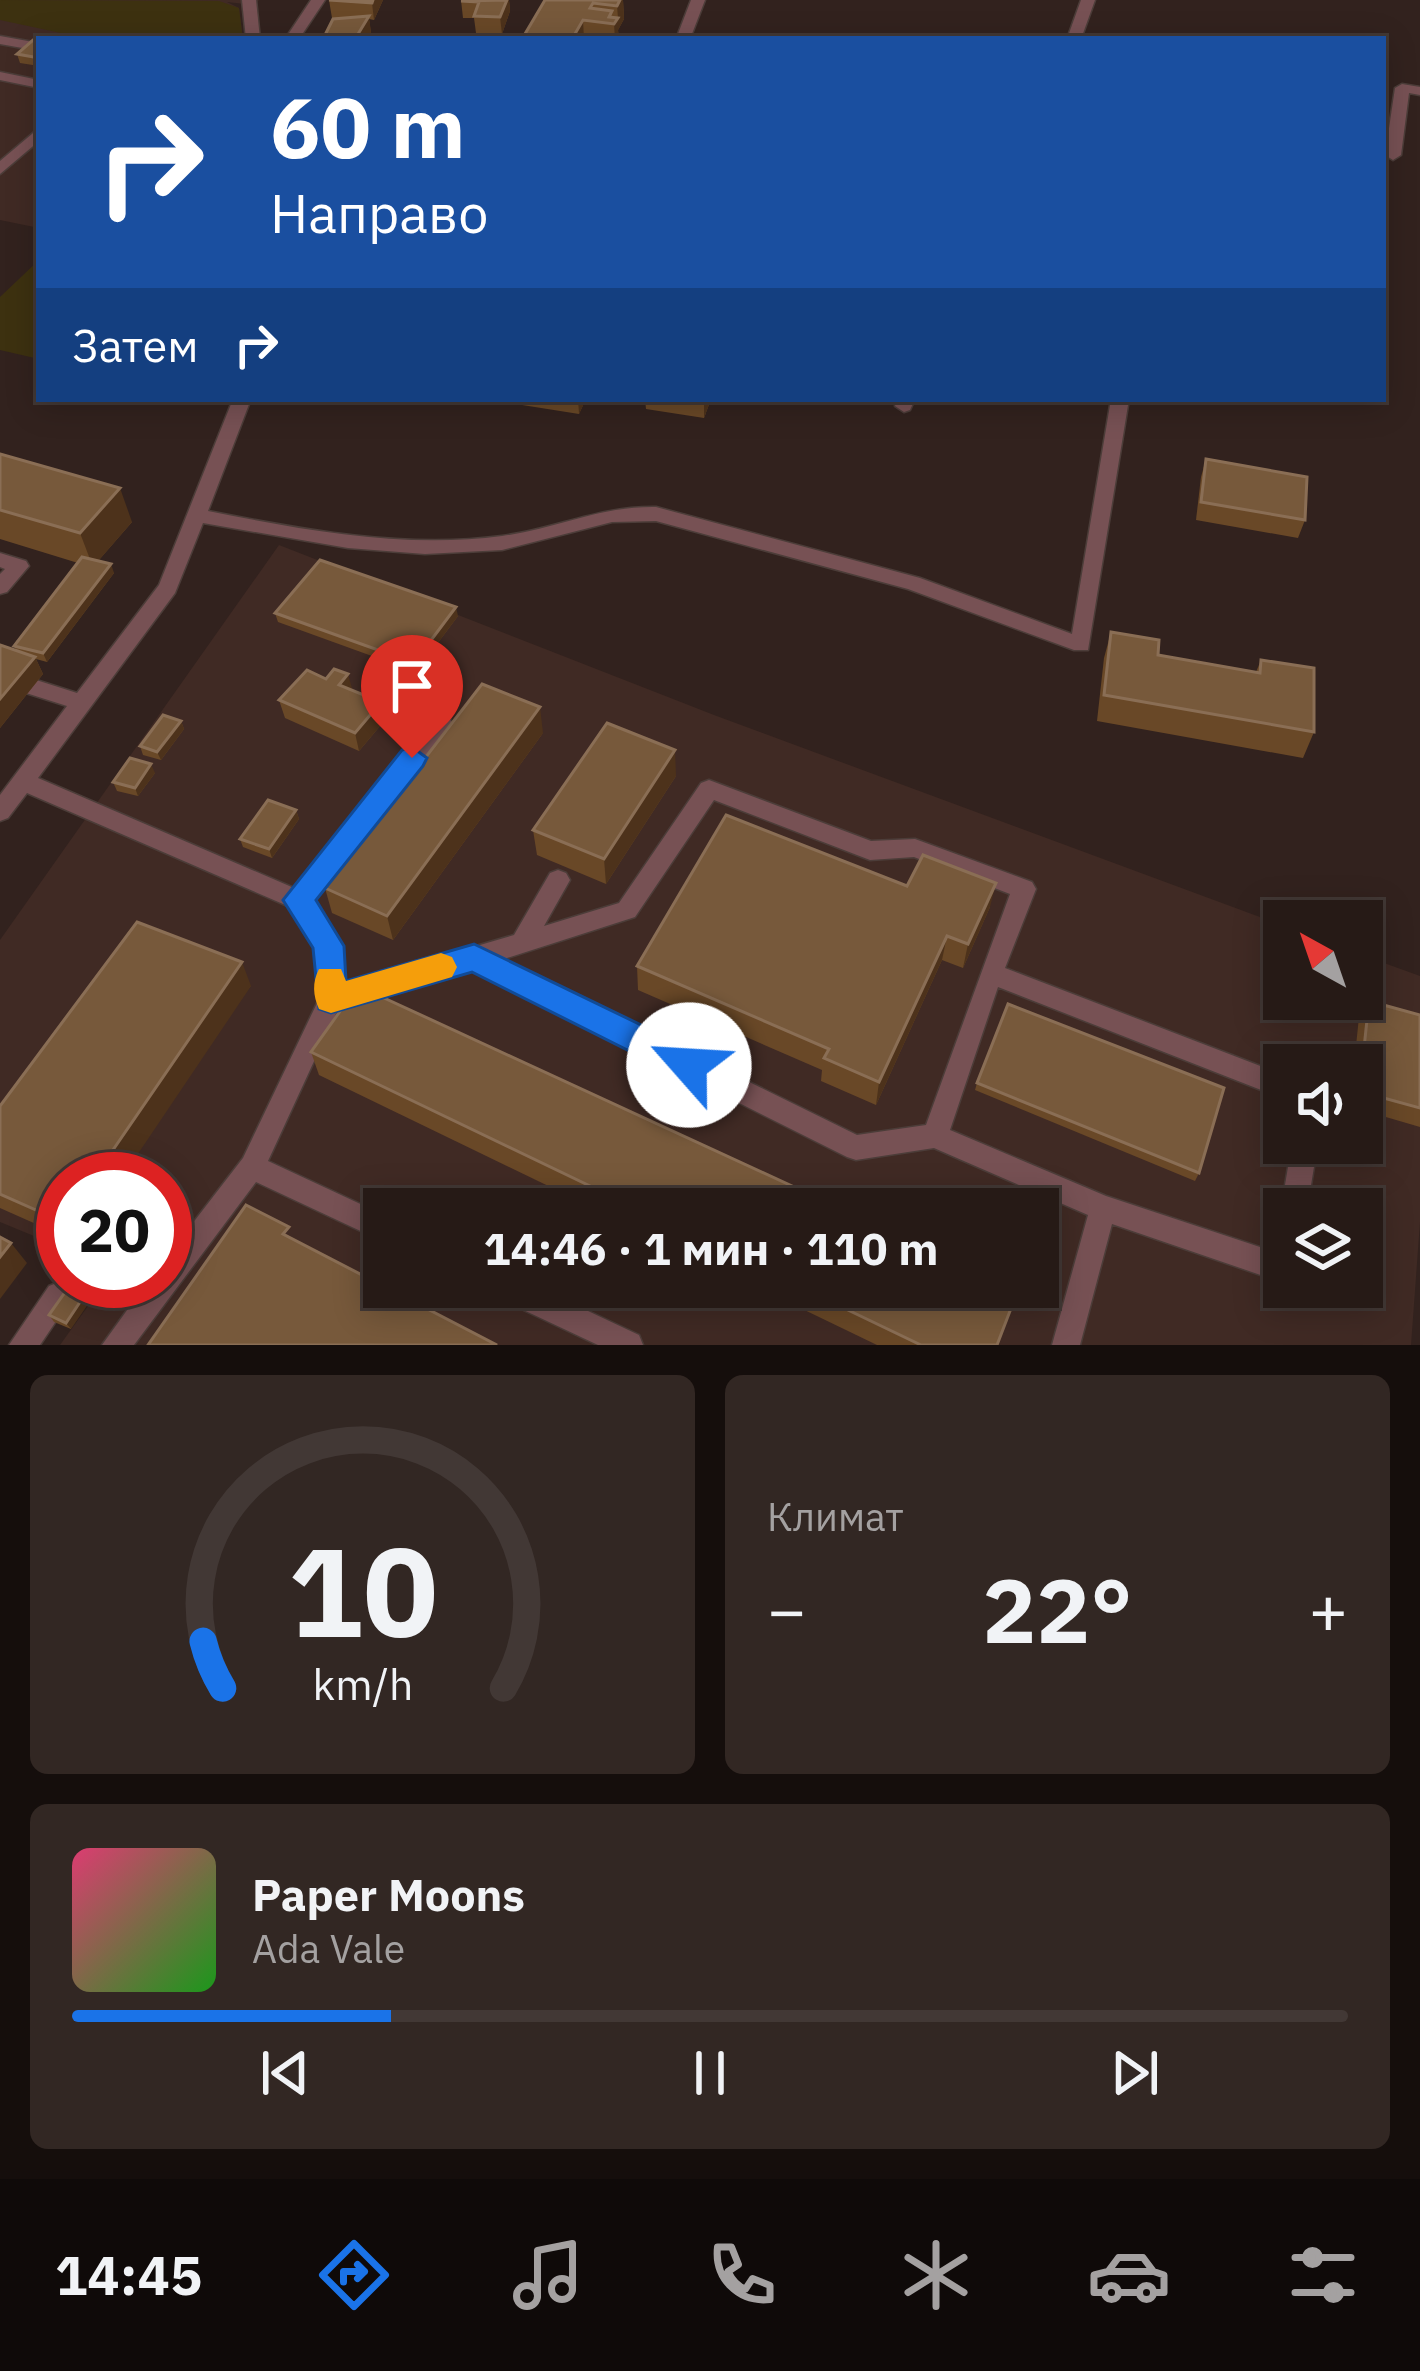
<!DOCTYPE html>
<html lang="ru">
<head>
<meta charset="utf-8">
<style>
  :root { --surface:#261a16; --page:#322723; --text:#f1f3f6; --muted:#a4a1a1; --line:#423835; --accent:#1a73e8 }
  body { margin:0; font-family:"IBM Plex Sans",sans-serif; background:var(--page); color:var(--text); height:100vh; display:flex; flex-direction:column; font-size:45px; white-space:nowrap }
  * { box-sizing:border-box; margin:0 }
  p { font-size:39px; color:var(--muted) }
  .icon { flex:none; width:66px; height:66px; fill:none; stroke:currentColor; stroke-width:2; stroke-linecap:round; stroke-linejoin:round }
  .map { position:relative; height:1345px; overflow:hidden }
  .panel { display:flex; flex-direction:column; gap:30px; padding:30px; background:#150e0c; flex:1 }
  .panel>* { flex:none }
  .guide { position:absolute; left:36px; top:36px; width:1350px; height:366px; border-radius:0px; box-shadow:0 6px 30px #0003,0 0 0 3px var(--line); background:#1a4fa0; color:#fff; overflow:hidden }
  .needle { width:78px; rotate:320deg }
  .fabs { position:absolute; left:1263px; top:900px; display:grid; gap:24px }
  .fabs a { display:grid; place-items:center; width:120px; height:120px; border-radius:0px; background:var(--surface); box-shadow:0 6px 30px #0003,0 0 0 3px var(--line); font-size:60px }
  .speed { position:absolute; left:36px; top:1152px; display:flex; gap:24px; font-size:60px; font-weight:700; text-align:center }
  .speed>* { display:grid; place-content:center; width:156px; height:156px; border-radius:50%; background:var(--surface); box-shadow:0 6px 30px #0003,0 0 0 3px var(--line); line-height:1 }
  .speed .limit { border:18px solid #d22; background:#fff; color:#111 }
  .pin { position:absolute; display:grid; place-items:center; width:102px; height:102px; color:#fff; margin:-123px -51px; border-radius:50% 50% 50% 0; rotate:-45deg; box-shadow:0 0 12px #0007 }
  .pin .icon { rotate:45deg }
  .me { position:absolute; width:132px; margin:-66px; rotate:296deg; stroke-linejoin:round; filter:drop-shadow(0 0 9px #0008) }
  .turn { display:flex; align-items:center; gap:42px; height:252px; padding:0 36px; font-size:54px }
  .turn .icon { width:156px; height:156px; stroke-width:2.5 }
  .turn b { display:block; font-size:84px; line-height:102px }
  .then { display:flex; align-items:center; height:114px; padding:0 36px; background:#0003; gap:24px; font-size:45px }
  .big { font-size:90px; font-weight:800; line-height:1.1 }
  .panel .tile { flex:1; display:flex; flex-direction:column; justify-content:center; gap:18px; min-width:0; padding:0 42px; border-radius:18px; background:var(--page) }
  .panel .dial { align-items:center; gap:0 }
  .dial svg { height:312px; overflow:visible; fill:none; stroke:var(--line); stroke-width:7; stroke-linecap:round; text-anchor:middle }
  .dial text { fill:var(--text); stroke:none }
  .song { display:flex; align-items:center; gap:36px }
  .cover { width:144px; height:144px; border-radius:18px; background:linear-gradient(135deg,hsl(340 70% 55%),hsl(120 70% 35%)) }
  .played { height:12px; border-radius:6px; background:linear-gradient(90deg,var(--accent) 25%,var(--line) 25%) }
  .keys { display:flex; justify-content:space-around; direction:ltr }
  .heat { display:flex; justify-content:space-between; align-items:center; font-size:66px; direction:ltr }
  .panel .tiles { flex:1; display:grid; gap:30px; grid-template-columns:1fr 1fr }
  .tile:last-child { grid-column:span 2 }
  .trip { position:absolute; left:363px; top:1188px; width:696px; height:120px; border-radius:0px; background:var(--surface); box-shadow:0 6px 30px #0003,0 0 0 3px var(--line); font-weight:800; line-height:120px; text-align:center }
  .tab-bar { display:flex; height:192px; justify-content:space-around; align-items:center; background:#0f0a09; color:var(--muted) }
  .tab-bar .icon { width:84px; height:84px }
  .tab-bar .active { color:var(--accent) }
  .tab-bar b { font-size:54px; color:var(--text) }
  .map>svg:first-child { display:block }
  .built { fill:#402a24; fill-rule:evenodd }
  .green { fill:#3d3110 }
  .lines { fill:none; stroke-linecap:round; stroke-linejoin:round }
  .service-casing { stroke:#4c3d39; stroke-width:3 }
  .service { fill:#775154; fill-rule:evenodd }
  .wall { fill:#694827 }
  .shaded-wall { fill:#4d321b }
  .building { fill:#77593b; stroke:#8a6e55; stroke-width:3 }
  .route { fill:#1a73e8; stroke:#114b97; stroke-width:3 }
  .slow { fill:#f59e0b }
</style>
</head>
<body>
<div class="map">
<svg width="1420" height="1345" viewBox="0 0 1420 1345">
  <rect width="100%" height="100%" fill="#32221e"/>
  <g class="built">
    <path d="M0,0H259L254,5L227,2L239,8L243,39H39V228L0,220Z"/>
    <path d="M279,545L714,715L1284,926V999H1362V955L1420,976V1222L1411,1345H60L106,1281H165V1179H63V1248L0,1222V940ZM1284,1065H1362V1143H1284ZM384,1209H1038V1287H384ZM1284,1209H1362V1287H1284Z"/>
  </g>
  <g class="green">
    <path d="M0,0L219,1L239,8L243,39H89L0,20Z"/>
    <path d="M39,260V359L0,350V297Z"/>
  </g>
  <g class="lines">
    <g class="service-casing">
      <g id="service">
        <path d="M242,0H256L260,39H246Z"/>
        <path d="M311,0H325L299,39H285Z"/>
        <path d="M691,0H705L690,39H676Z"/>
        <path d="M1081,0H1095L1081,39H1067Z"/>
        <path d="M0,36L39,43V51L0,44Z"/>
        <path d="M0,72L39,80V88L0,80Z"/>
        <path d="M1402,84L1420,87V95L1409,93L1401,155L1393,160L1385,155L1395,88Z"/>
        <path d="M39,128V141L0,174V161Z"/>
        <path d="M233,399H251L208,511C304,530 404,549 502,536C556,529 599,506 656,507L920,578L1072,634L1111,399H1129L1088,650H1074L908,589L656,521L612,522L502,550L425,554L348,548L203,523L175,593L38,778L294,888L433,717H449L452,723L449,729L312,900L341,945L343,985L514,935L550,873L558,870L566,873L570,880L544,926L619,903L701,783L709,780L871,841L915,839L1032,882L1036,889L1005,968L1284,1075V1099L998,987L950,1130L1106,1196L1284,1255V1283L1112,1224L1080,1345H1052L1088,1215L934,1148L856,1160L847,1157L472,969L339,1007L268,1161L384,1215V1242L256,1182L134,1345H102L148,1281H165V1259L243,1158L319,999L317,947L290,907L27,793L8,818L0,821V795L67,706L26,693L22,687L26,681L33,679L77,693L159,585ZM714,800L870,860L914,857L1010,894L926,1125L857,1135L501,960L635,917Z"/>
        <path d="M897,399H915L910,410L904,412L895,406Z"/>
        <path d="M0,553L26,561L29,566L7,592L0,594V574L5,569L0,567Z"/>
        <path d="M1292,1143H1318L1307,1209H1284V1217L1281,1209Z"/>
        <path d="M59,1282L69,1286L73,1296L40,1345H9L49,1286Z"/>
        <path d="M492,1287H537L639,1335L643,1345H598L496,1297Z"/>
      </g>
    </g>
    <use href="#service" class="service"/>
  </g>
  <g class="wall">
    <path d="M329,0H383L374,20L369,19L371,33L368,39H323L343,18H332Z"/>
    <path d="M461,0H509L510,11L502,34L476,33L474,18H463Z"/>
    <path d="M545,0H623L624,19L618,30L619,39H522Z"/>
    <path d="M39,41V66L20,63L17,54Z"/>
    <path d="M484,399H586L579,414Z"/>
    <path d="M645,399H711L704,418L646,409Z"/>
    <path d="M0,454L132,522L98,561L114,573L47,662L36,659L43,674L0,728V645L16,650L14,646L78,563L0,539Z"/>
    <path d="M1206,459L1305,520L1298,538L1196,520L1201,477Z"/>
    <path d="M275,613L458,616L416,672L278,622Z"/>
    <path d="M1111,632L1158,655L1256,672L1261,660L1314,732L1303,758L1097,721L1104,658Z"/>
    <path d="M352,690L391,713L359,751L285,718L279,700Z"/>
    <path d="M181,721L184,729L161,760L143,755L140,746Z"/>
    <path d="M543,733L393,940L332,913L325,888Z"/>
    <path d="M155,773L138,796L117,791L113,782Z"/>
    <path d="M676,776L606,884L537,855L533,830Z"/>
    <path d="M296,810L299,819L272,858L243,847L240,839Z"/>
    <path d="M907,886L990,907L963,968L942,960L876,1105L821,1081L822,1070L638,990L637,966Z"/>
    <path d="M251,986L63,1179V1236L0,1208V1106Z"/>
    <path d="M1369,1001L1420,1015V1127L1362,1110V1065H1354L1359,1017Z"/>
    <path d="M311,1052L842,1209H596L319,1075Z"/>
    <path d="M977,1083L1199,1173L1195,1181L975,1090Z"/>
    <path d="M73,1281L71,1329L54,1322L49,1315Z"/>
    <path d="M757,1287H1011L997,1345H877Z"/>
  </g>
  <g class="shaded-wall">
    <path d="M373,0H383L374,20L372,3Z"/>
    <path d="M507,0H509L510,11L502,34L500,17Z"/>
    <path d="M620,0H623L624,19L618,30L619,39H615L614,24L618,18L617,6Z"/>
    <path d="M369,16L371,33L368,39H355Z"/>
    <path d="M583,20L584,39H572Z"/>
    <path d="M578,399H586L579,414Z"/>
    <path d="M705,399H711L704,418V400Z"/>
    <path d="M120,488L132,522L93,567L80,533Z"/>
    <path d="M111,564L114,573L47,662L43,653Z"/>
    <path d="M456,607L458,616L416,672L414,663Z"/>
    <path d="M35,657L43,674L0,728V699Z"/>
    <path d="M348,674L353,692L339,685Z"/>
    <path d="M387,695L391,713L359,751L355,733Z"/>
    <path d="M540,707L543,733L393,940L387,916Z"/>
    <path d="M181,721L184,729L161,760L157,752Z"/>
    <path d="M675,750L676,776L606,884L604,859Z"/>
    <path d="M151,764L155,773L138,796L135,788Z"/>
    <path d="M296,810L299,819L272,858L269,849Z"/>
    <path d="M996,883L990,907L963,968L968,944Z"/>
    <path d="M947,936L942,960L876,1105L879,1082Z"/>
    <path d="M242,962L251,986L121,1179H93Z"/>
    <path d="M11,1243L27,1263L0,1299V1257Z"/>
    <path d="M94,1281H104L71,1329L66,1323Z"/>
  </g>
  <g class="building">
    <path d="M329,0H373L372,3Z"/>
    <path d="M507,0L500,17L474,16L479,2L461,1Z"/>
    <path d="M545,0H620L617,6L593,3L590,8L612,11L609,17L618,18L614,24L583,20L572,39H522Z"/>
    <path d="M369,16L355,39H323L333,19Z"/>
    <path d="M33,40L39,41V58L17,54Z"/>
    <path d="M0,454L120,488L80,533L0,510Z"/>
    <path d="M1206,459L1307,477L1305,520L1201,502Z"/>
    <path d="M82,557L111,564L43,653L14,646Z"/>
    <path d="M320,560L456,607L414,663L275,613Z"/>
    <path d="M1111,632L1159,640L1158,655L1260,673L1261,660L1314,668V732L1104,695Z"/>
    <path d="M0,645L35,657L0,699Z"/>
    <path d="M334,669L348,674L339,685L366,696L372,689L387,695L355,733L279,700L307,670L326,679Z"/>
    <path d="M482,684L540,707L387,916L325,888Z"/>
    <path d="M163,715L181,721L157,752L140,746Z"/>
    <path d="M607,723L675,750L604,859L533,830Z"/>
    <path d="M130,758L151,764L135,788L113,782Z"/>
    <path d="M268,800L296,810L269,849L240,839Z"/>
    <path d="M726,815L907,886L923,855L996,883L968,944L947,936L879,1082L824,1058L829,1049L637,966Z"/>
    <path d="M137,922L242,962L93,1179H63V1222L0,1194V1106Z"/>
    <path d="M358,986L842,1209H638L311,1052Z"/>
    <path d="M1369,1001L1420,1015V1108L1362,1092V1067Z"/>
    <path d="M1008,1004L1224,1088L1199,1173L977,1083Z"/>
    <path d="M246,1205L289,1227L283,1234L497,1345H148Z"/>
    <path d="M0,1237L11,1243L0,1257Z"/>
    <path d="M73,1281H94L66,1323L49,1315Z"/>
    <path d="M800,1287H1011L1018,1290L997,1345H921Z"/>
  </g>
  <path class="route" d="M412,747L427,758L423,766L316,900L344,946L346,981L474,944L701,1054L706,1065L701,1075L689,1080L677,1075L472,972L331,1013L319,1009L313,948L283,900L402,750Z"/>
  <path class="slow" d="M441,953L452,957L457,967L452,977L331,1013L319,1009C313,996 312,982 319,969H341L346,981Z"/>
</svg>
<div class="fabs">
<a><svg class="needle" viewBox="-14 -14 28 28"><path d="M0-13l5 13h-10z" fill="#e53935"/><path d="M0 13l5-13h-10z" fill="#a4a1a1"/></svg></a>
<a><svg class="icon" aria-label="sound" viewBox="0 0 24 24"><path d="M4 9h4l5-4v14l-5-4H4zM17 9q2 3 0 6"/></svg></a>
<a><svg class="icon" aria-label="layers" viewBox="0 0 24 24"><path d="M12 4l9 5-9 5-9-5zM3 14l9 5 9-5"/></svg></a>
</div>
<div class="speed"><div class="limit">20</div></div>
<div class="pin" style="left:412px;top:758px;background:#d93025"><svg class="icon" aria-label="arrive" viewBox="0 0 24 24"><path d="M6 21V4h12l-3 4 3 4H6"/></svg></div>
<svg class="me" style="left:689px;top:1065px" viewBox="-20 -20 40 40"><circle r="19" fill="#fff"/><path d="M0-13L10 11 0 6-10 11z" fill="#1a73e8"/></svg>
<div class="trip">14:46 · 1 мин · 110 m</div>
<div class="guide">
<div class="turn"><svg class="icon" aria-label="right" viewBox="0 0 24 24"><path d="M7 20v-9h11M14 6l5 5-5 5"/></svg><div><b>60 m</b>Направо</div></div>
<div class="then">Затем<svg class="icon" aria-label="right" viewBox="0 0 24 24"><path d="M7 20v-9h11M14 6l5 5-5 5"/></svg></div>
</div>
</div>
<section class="panel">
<div class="tiles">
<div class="tile dial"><svg viewBox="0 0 100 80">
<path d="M14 69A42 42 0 1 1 86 69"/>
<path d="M14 69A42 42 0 0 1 9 57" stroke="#1a73e8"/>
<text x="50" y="56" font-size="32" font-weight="700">10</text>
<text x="50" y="72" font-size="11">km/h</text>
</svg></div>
<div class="tile"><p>Климат</p>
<div class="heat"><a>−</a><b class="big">22°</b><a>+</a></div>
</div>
<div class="tile">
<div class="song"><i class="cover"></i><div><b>Paper Moons</b><p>Ada Vale</p></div></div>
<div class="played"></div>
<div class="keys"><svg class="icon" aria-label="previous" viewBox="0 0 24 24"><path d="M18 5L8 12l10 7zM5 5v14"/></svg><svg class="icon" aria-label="pause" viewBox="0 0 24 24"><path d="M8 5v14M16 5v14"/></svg><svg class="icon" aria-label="next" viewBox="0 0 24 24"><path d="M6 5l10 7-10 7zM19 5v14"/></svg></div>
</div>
</div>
</section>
<nav class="tab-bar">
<b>14:45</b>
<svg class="icon active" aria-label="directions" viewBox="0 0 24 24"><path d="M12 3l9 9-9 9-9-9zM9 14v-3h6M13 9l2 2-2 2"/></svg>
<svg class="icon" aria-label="music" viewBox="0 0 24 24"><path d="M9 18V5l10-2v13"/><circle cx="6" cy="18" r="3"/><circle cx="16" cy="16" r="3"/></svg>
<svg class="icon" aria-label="phone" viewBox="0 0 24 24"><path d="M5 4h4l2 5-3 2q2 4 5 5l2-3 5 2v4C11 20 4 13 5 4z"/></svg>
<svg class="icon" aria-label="climate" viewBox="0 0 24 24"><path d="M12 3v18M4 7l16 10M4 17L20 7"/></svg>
<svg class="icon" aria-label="car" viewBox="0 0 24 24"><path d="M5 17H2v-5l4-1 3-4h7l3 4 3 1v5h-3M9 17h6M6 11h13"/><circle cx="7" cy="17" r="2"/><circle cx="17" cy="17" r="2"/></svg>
<svg class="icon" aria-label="filters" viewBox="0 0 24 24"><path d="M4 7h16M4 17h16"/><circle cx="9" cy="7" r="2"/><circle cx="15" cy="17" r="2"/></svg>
</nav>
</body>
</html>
